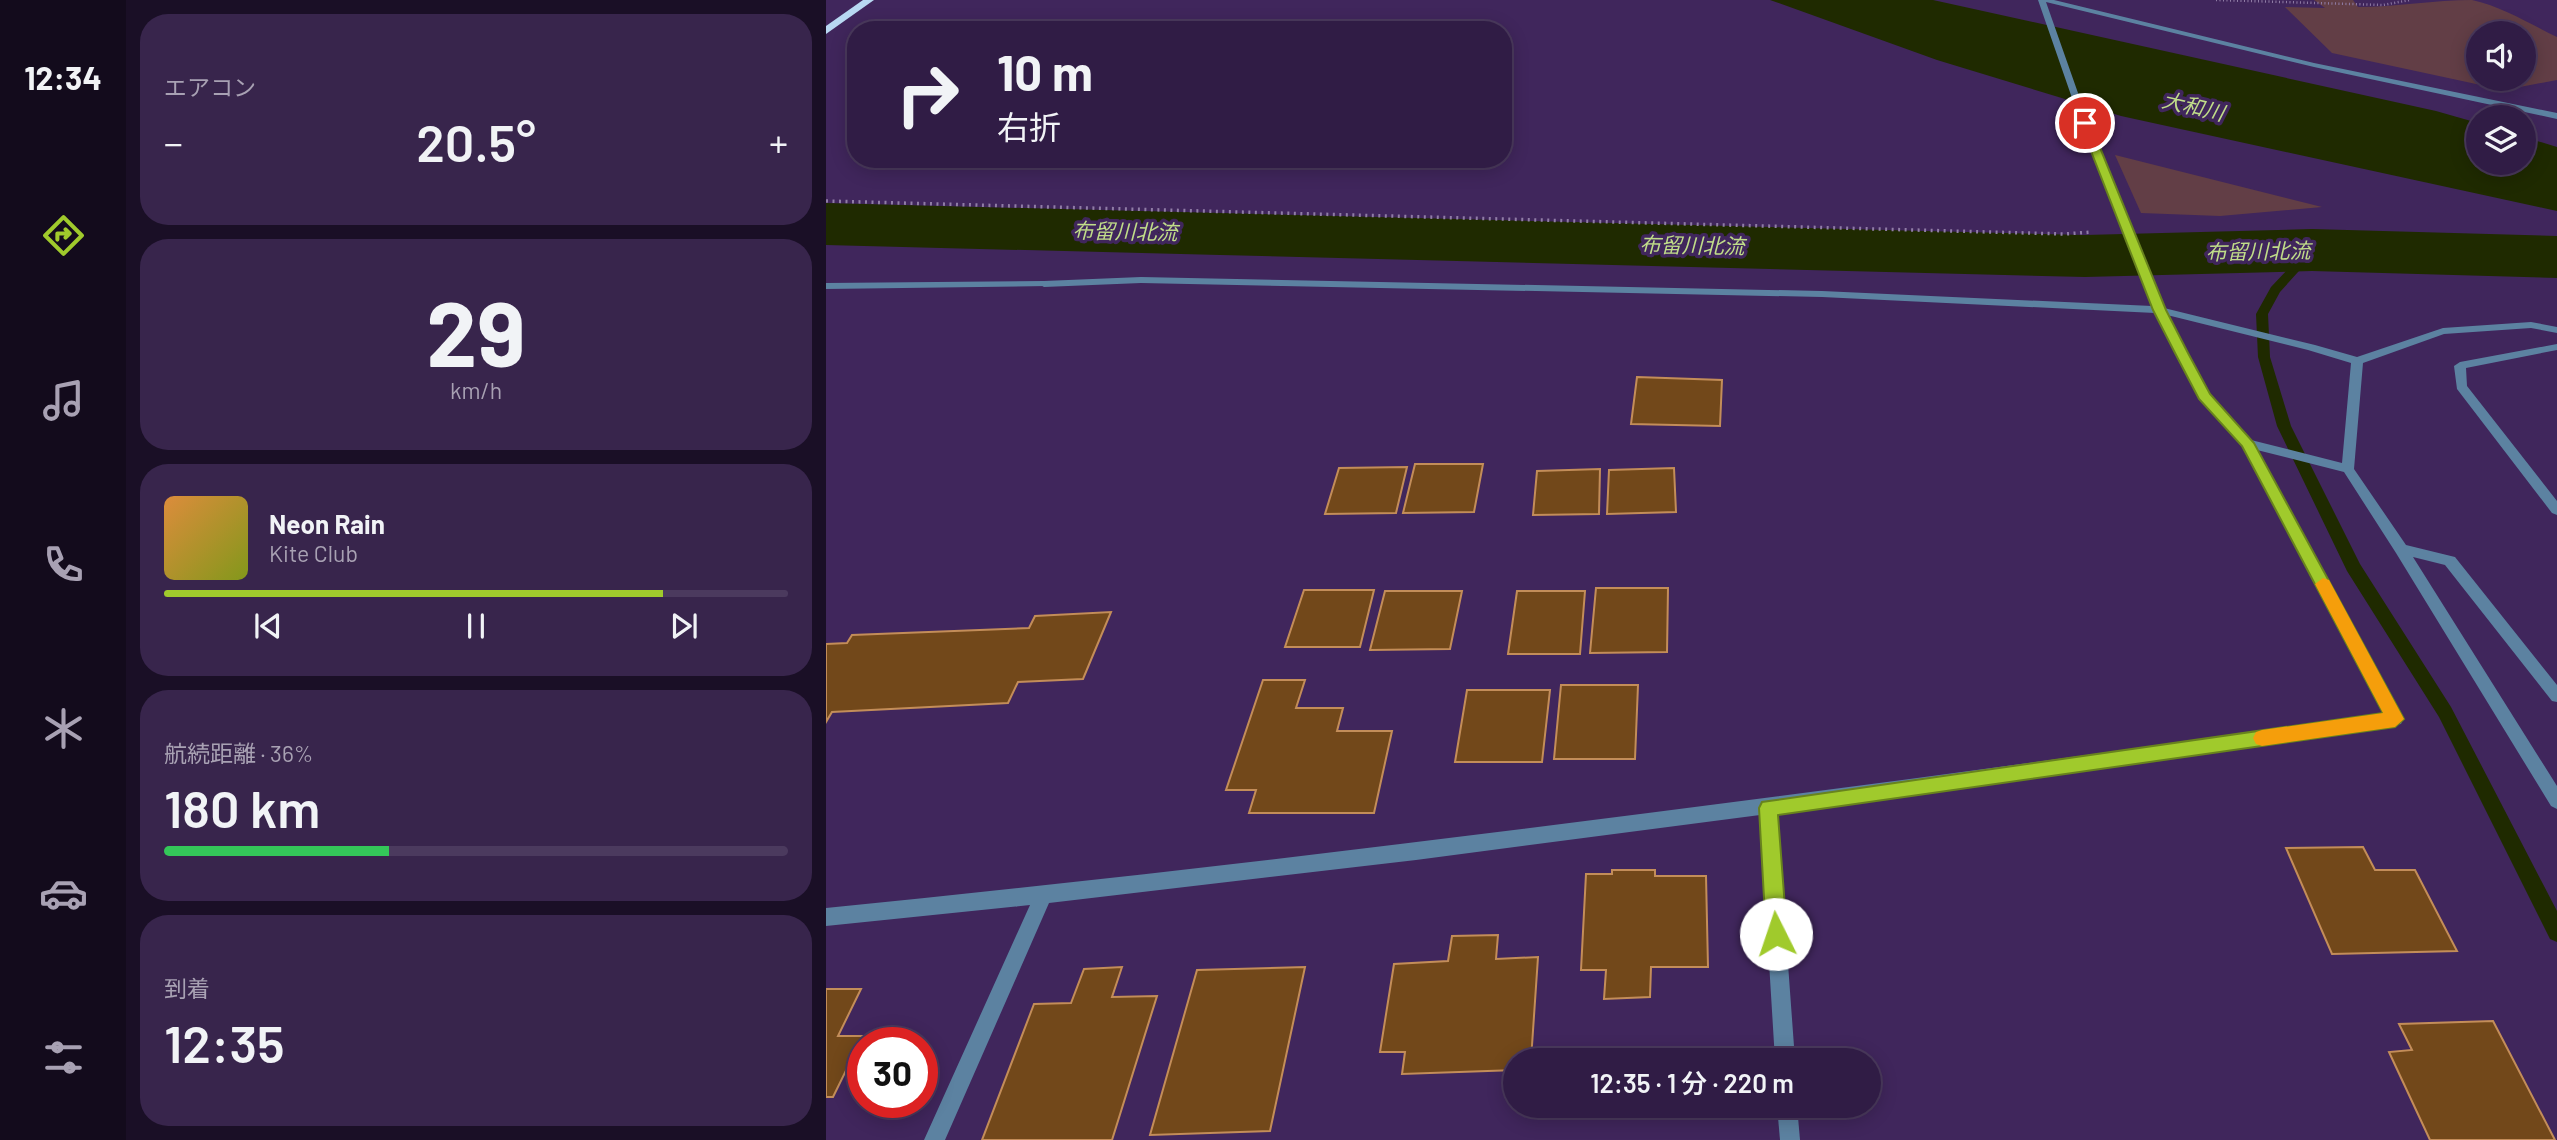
<!DOCTYPE html>
<html lang="ja">
<head>
<meta charset="utf-8">
<style>
  :root { --surface:#301c45; --page:#38254c; --text:#f1f3f6; --muted:#a8a1b3; --line:#4b3a5e; --accent:#a0ca2c }
  body { margin:0; font-family:Barlow,"Noto Sans JP",sans-serif; background:var(--page); color:var(--text); height:100vh; display:flex; flex-direction:column; font-size:26px; white-space:nowrap }
  * { box-sizing:border-box; margin:0 }
  p { font-size:23px; color:var(--muted) }
  .icon { flex:none; width:38px; height:38px; fill:none; stroke:currentColor; stroke-width:2; stroke-linecap:round; stroke-linejoin:round }
  .map { position:relative; flex:1; overflow:hidden }
  .side { display:flex; flex-direction:column; gap:14px; padding:14px; background:#1a0f26; width:700px }
  .side>* { flex:none }
  .banner { position:absolute; left:21px; top:21px; width:665px; height:147px; border-radius:28px; box-shadow:0 4px 18px #0003,0 0 0 2px var(--line); background:#301c45; color:var(--text); overflow:hidden }
  .controls { position:absolute; left:1640px; top:21px; display:grid; gap:14px }
  .controls a { display:grid; place-items:center; width:70px; height:70px; border-radius:50%; background:var(--surface); box-shadow:0 4px 18px #0003,0 0 0 2px var(--line); font-size:35px }
  .speed { position:absolute; left:21px; top:1027px; display:flex; gap:14px; font-size:35px; font-weight:700; text-align:center }
  .speed>* { display:grid; place-content:center; width:91px; height:91px; border-radius:50%; background:var(--surface); box-shadow:0 4px 18px #0003,0 0 0 2px var(--line); line-height:1 }
  .speed .limit { border:10px solid #d22; background:#fff; color:#111 }
  .pin { position:absolute; display:grid; place-items:center; width:60px; height:60px; color:#fff; margin:-30px; border:4px solid #fff; border-radius:50%; box-shadow:0 2px 7px #0007 }
  .me { position:absolute; width:77px; margin:-38px; rotate:356deg; stroke-linejoin:round; filter:drop-shadow(0 0 5px #0008) }
  .turn { display:flex; align-items:center; gap:24px; height:147px; padding:0 35px; font-size:32px }
  .turn .icon { width:91px; height:91px; stroke-width:2.5 }
  .turn b { display:block; font-size:49px; line-height:60px }
  .big { font-size:52px; font-weight:600; line-height:1.1 }
  .side .card { flex:1; display:flex; flex-direction:column; justify-content:center; gap:10px; min-width:0; padding:0 24px; border-radius:28px; background:var(--page) }
  .side .dial { align-items:center; gap:0 }
  .dial b { font-size:91px; line-height:1 }
  .song { display:flex; align-items:center; gap:21px }
  .cover { width:84px; height:84px; border-radius:10px; background:linear-gradient(135deg,hsl(30 70% 55%),hsl(70 70% 35%)) }
  .played { height:7px; border-radius:4px; background:linear-gradient(90deg,var(--accent) 80%,var(--line) 80%) }
  .keys { display:flex; justify-content:space-around; direction:ltr }
  .heat { display:flex; justify-content:space-between; align-items:center; font-size:38px; direction:ltr }
  .charge { height:10px; border-radius:5px; background:linear-gradient(90deg,#34c759 36%,var(--line) 0) }
  .trip { position:absolute; left:677px; top:1048px; width:378px; height:70px; border-radius:35px; background:var(--surface); box-shadow:0 4px 18px #0003,0 0 0 2px var(--line); font-weight:600; line-height:70px; text-align:center }
  main { display:flex; flex:1; min-height:0 }
  .tabs { display:flex; flex-direction:column; width:126px; justify-content:space-around; align-items:center; background:#130b1c; color:var(--muted) }
  .tabs .icon { width:49px; height:49px }
  .tabs .current { color:var(--accent) }
  .tabs b { font-size:32px; color:var(--text) }
  .map>svg:first-child { display:block }
  .green { fill:#623e46; fill-rule:evenodd }
  .water { fill:#1f2a00 }
  .lines { fill:none; stroke-linecap:round; stroke-linejoin:round }
  .stream { fill:#1f2a00; fill-rule:evenodd }
  .river { fill:#1f2a00; fill-rule:evenodd }
  .building { fill:#72481a; stroke:#c38d59; stroke-width:2 }
  .path-far1 { stroke:#907da6; stroke-width:2.5; stroke-dasharray:1 2.5; stroke-linecap:butt }
  .path { stroke:#907da6; stroke-width:3.5; stroke-dasharray:2 4.5; stroke-linecap:butt }
  .minor { fill:#5c82a1; fill-rule:evenodd }
  .tertiary { fill:#5c82a1; fill-rule:evenodd }
  .trunk { fill:#b8d8f2; fill-rule:evenodd }
  .route { fill:#a0ca2c; stroke:#68831d; stroke-width:2 }
  .slow { fill:#f59e0b }
  .labels { text-anchor:middle; stroke-width:7; stroke-linejoin:round; paint-order:stroke }
  .far-water-label { font-size:21px; font-style:italic; fill:#c0dd89; stroke:#40265c }
</style>
</head>
<body>
<main>
<nav class="tabs">
<b>12:34</b>
<svg class="icon current" aria-label="directions" viewBox="0 0 24 24"><path d="M12 3l9 9-9 9-9-9zM9 14v-3h6M13 9l2 2-2 2"/></svg>
<svg class="icon" aria-label="music" viewBox="0 0 24 24"><path d="M9 18V5l10-2v13"/><circle cx="6" cy="18" r="3"/><circle cx="16" cy="16" r="3"/></svg>
<svg class="icon" aria-label="phone" viewBox="0 0 24 24"><path d="M5 4h4l2 5-3 2q2 4 5 5l2-3 5 2v4C11 20 4 13 5 4z"/></svg>
<svg class="icon" aria-label="climate" viewBox="0 0 24 24"><path d="M12 3v18M4 7l16 10M4 17L20 7"/></svg>
<svg class="icon" aria-label="car" viewBox="0 0 24 24"><path d="M5 17H2v-5l4-1 3-4h7l3 4 3 1v5h-3M9 17h6M6 11h13"/><circle cx="7" cy="17" r="2"/><circle cx="17" cy="17" r="2"/></svg>
<svg class="icon" aria-label="filters" viewBox="0 0 24 24"><path d="M4 7h16M4 17h16"/><circle cx="9" cy="7" r="2"/><circle cx="15" cy="17" r="2"/></svg>
</nav>
<section class="side">
<div class="card"><p>エアコン</p>
<div class="heat"><a>−</a><b class="big">20.5°</b><a>+</a></div>
</div>
<div class="card dial"><b>29</b><p>km/h</p></div>
<div class="card">
<div class="song"><i class="cover"></i><div><b>Neon Rain</b><p>Kite Club</p></div></div>
<div class="played"></div>
<div class="keys"><svg class="icon" aria-label="previous" viewBox="0 0 24 24"><path d="M18 5L8 12l10 7zM5 5v14"/></svg><svg class="icon" aria-label="pause" viewBox="0 0 24 24"><path d="M8 5v14M16 5v14"/></svg><svg class="icon" aria-label="next" viewBox="0 0 24 24"><path d="M6 5l10 7-10 7zM19 5v14"/></svg></div>
</div>
<div class="card"><p>航続距離 · 36%</p><b class="big">180 km</b><div class="charge"></div></div>
<div class="card"><p>到着</p><b class="big">12:35</b></div>
</section>
<div class="map">
<svg width="1731" height="1140" viewBox="0 0 1731 1140">
  <rect width="100%" height="100%" fill="#40265c"/>
  <g class="green">
    <path d="M1488,0H1527L1532,7C1569,7 1609,0 1646,0C1675,6 1704,24 1731,37V80L1678,90L1506,53L1459,7L1499,8ZM1652,33H1698V79H1652Z"/>
    <path d="M1289,155L1496,207L1394,216L1315,213Z"/>
  </g>
  <path class="water" d="M944,0H1107L1610,111L1652,123V163H1698V137L1731,147V211L1295,116L1111,60Z"/>
  <g class="lines">
    <path class="stream" d="M1486,247L1492,250L1454,292L1442,314L1444,357L1465,426L1534,564L1625,707L1731,911V942L1724,939L1613,717L1521,571L1451,426L1432,357L1430,314L1445,287L1482,248Z"/>
    <path class="river" d="M0,203L1259,235L1486,229L1731,236V278L1486,271L1259,277L0,245Z"/>
  </g>
  <g class="building">
    <path d="M811,377L896,380L894,426L805,424Z"/>
    <path d="M589,464H657L648,512L577,513Z"/>
    <path d="M581,467L570,513L499,514L513,468Z"/>
    <path d="M848,468L850,512L781,514L783,470Z"/>
    <path d="M774,469L773,514L707,515L711,471Z"/>
    <path d="M770,588H842L841,652L764,653Z"/>
    <path d="M478,590H548L534,647H459Z"/>
    <path d="M559,591H636L624,649L544,650Z"/>
    <path d="M691,591H759L754,654H682Z"/>
    <path d="M285,612L257,679L192,682L182,703L6,712L0,722V644L21,643L26,635L203,628L209,616Z"/>
    <path d="M437,680H479L470,708H517L511,731H566L548,813H423L430,790H400Z"/>
    <path d="M735,685H812L809,759H728Z"/>
    <path d="M641,690H724L716,762H629Z"/>
    <path d="M1537,847L1549,870H1589L1631,951L1506,954L1460,848Z"/>
    <path d="M786,870H829V876H880L882,967H825L824,997L778,999L780,970H755L760,874H786Z"/>
    <path d="M672,935L670,959L712,957L705,1060H690V1070L576,1074L579,1052H554L568,964L622,961L626,936Z"/>
    <path d="M296,967L286,997L331,996L286,1140H156L208,1004L245,1003L258,969Z"/>
    <path d="M479,967L444,1131L324,1135L371,970Z"/>
    <path d="M0,989H35L12,1036H37L7,1097H0Z"/>
    <path d="M1667,1021L1729,1140H1604L1563,1052L1586,1050L1573,1024Z"/>
  </g>
  <g class="lines">
    <path class="path-far1" d="M1390,0L1557,5L1584,0"/>
    <path class="path" d="M0,201L1238,234L1266,232"/>
    <g class="minor">
      <path d="M1212,0H1228L1488,63L1731,113V119L1488,67L1220,2L1271,147L1338,308L1489,345L1531,357L1617,328L1705,322L1731,327V333L1705,328L1618,334L1537,363L1528,469L1580,545L1629,557L1731,685V702L1726,701L1619,565L1587,557L1731,786V809L1725,806L1570,553L1518,472L1431,450L1575,714L1577,719L1575,724L951,813L969,1060H949L934,815L590,860L223,903L119,1140H98L204,905L0,926V908C521,856 1040,786 1558,714L1416,445L1374,399L1329,313L996,297L315,283L218,287L213,284L218,281L315,277L996,291L1326,306L1263,147ZM1341,315L1482,350L1525,363L1516,463L1425,440L1383,394Z"/>
      <path d="M1731,344V350L1640,368L1641,386L1731,501V515L1726,513L1631,389L1628,366L1634,362Z"/>
      <path d="M951,1106H971L974,1140H954Z"/>
    </g>
    <path class="tertiary" d="M218,281L222,282V286L0,289V283Z"/>
    <path class="trunk" d="M37,0H48L0,34V26Z"/>
  </g>
  <path class="route" d="M1259,120L1264,123L1340,310L1362,353L1384,394L1428,443L1578,719L1569,727L952,815L961,934L958,941L950,945L943,941L940,934L933,808L936,802L1557,713L1416,446L1373,399L1349,353L1327,310L1254,123Z"/>
  <path class="slow" d="M1497,578L1503,580L1578,719L1569,727L1436,746L1430,744L1427,738L1430,732L1436,730L1557,713L1489,584Z"/>
  <g class="labels">
    <g class="far-water-label">
      <text transform="translate(1367 107) rotate(13)" y="7">大和川</text>
      <text transform="translate(299 232) rotate(1)" y="7">布留川北流</text>
      <text transform="translate(866 246) rotate(1)" y="7">布留川北流</text>
      <text transform="translate(1432 252) rotate(-1)" y="7">布留川北流</text>
    </g>
  </g>
</svg>
<div class="controls">
<a><svg class="icon" aria-label="sound" viewBox="0 0 24 24"><path d="M4 9h4l5-4v14l-5-4H4zM17 9q2 3 0 6"/></svg></a>
<a><svg class="icon" aria-label="layers" viewBox="0 0 24 24"><path d="M12 4l9 5-9 5-9-5zM3 14l9 5 9-5"/></svg></a>
</div>
<div class="speed"><div class="limit">30</div></div>
<div class="pin" style="left:1259px;top:123px;background:#d93025"><svg class="icon" aria-label="arrive" viewBox="0 0 24 24"><path d="M6 21V4h12l-3 4 3 4H6"/></svg></div>
<svg class="me" style="left:950px;top:934px" viewBox="-20 -20 40 40"><circle r="19" fill="#fff"/><path d="M0-13L10 11 0 6-10 11z" fill="#a0ca2c"/></svg>
<div class="trip">12:35 · 1 分 · 220 m</div>
<div class="banner">
<div class="turn"><svg class="icon" aria-label="right" viewBox="0 0 24 24"><path d="M7 20v-9h11M14 6l5 5-5 5"/></svg><div><b>10 m</b>右折</div></div>
</div>
</div>
</main>
</body>
</html>
